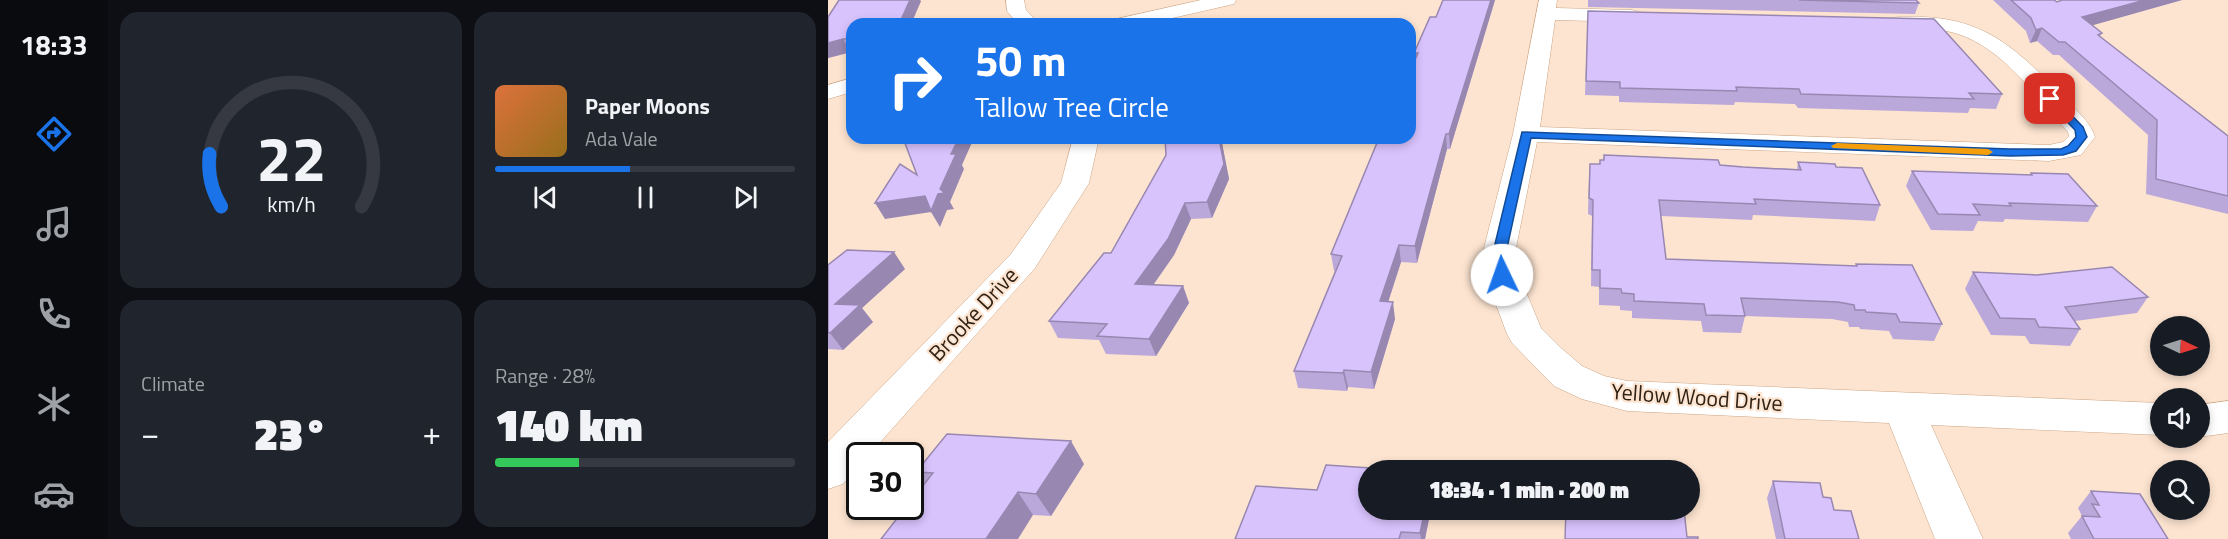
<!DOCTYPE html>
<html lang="en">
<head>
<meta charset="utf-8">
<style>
  :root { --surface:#171b24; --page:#20242c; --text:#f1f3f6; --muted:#9ea1a6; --line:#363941; --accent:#1a73e8 }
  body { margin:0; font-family:"Titillium Web",sans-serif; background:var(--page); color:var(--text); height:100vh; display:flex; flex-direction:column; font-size:22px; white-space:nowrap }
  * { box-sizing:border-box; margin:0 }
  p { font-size:20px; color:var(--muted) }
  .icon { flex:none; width:33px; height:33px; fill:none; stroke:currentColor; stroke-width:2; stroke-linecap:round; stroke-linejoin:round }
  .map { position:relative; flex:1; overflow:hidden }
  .panel { display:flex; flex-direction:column; gap:12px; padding:12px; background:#0d0f14; width:720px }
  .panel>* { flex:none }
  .hud { position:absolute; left:18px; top:18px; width:570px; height:126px; border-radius:18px; box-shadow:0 3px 9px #0003; background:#1a73e8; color:#fff; overflow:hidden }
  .needle { width:39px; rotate:94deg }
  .controls { position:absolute; left:1322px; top:316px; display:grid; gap:12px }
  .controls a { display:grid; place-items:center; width:60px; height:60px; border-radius:50%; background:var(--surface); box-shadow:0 3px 9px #0003; font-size:30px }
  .speed { position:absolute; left:18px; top:442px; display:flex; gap:12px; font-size:30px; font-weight:700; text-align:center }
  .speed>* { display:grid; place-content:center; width:78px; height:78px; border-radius:50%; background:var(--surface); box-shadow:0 3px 9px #0003; line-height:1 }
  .speed .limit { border:3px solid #111; border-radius:9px; background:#fff; color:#111 }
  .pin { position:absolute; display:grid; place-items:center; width:51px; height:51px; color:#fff; margin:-26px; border-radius:12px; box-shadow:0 3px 9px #0006 }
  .me { position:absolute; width:66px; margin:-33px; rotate:357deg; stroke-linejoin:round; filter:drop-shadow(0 0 4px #0008) }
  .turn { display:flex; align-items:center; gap:21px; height:126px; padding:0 30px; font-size:27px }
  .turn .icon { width:78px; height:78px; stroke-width:2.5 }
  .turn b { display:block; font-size:42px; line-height:51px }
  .big { font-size:45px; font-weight:800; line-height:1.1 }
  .panel .tile { flex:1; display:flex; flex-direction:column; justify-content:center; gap:9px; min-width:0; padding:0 21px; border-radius:18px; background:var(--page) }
  .panel .dial { align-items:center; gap:0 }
  .dial svg { height:156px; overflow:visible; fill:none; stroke:var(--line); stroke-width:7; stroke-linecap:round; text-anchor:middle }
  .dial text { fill:var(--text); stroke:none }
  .song { display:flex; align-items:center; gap:18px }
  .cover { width:72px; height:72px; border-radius:9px; background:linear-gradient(135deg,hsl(20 70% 55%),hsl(40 70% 35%)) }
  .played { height:6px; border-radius:3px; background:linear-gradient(90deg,var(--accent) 45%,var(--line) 45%) }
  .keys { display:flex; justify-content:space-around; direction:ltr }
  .heat { display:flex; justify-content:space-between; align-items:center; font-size:33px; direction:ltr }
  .charge { height:9px; border-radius:4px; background:linear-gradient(90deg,#34c759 28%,var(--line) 0) }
  .panel .tiles { flex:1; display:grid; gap:12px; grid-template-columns:repeat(2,1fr) }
  .trip { position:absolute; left:530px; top:460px; width:342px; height:60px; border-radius:30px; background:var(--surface); box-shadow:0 3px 9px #0003; font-weight:800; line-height:60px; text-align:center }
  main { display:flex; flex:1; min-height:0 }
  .menu { display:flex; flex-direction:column; width:108px; justify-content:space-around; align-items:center; background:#090b0e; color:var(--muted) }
  .menu .icon { width:42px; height:42px }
  .menu .current { color:var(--accent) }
  .menu b { font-size:27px; color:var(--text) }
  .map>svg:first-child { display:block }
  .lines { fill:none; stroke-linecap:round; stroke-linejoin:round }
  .minor-casing { stroke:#cba483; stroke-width:1 }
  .minor { fill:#fff; fill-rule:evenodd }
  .wall { fill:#bba8da }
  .shaded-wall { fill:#9888b1 }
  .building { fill:#d9c3fd; stroke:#9888b1; stroke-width:1.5 }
  .route { fill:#1a73e8; stroke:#114b97; stroke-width:1.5 }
  .slow { fill:#f59e0b }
  .labels { text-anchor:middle; stroke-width:4.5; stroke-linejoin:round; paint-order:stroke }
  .street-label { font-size:22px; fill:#302214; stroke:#fde4d0 }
</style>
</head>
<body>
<main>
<nav class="menu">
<b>18:33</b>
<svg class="icon current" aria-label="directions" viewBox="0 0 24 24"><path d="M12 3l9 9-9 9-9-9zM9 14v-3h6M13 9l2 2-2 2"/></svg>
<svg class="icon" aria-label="music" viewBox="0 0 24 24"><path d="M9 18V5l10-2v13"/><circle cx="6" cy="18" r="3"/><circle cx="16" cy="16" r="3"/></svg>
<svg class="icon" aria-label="phone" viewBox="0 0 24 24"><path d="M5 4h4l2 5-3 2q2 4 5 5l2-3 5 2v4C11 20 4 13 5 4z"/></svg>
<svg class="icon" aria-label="climate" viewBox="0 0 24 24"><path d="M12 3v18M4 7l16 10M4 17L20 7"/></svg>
<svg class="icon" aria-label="car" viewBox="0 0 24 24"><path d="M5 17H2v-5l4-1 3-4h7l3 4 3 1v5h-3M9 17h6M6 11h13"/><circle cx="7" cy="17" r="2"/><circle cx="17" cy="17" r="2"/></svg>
</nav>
<section class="panel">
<div class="tiles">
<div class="tile dial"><svg viewBox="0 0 100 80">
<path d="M14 69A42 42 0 1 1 86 69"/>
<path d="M14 69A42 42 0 0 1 8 42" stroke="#1a73e8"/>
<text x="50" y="56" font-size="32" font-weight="700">22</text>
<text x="50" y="72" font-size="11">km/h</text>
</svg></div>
<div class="tile">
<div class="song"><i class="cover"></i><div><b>Paper Moons</b><p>Ada Vale</p></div></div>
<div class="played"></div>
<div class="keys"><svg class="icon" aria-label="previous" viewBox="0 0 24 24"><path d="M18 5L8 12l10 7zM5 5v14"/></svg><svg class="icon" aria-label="pause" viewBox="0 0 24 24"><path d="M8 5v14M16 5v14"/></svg><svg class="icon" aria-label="next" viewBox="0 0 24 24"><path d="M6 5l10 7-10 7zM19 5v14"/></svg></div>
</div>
<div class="tile"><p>Climate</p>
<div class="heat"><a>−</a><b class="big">23°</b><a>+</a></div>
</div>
<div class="tile"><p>Range · 28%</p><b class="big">140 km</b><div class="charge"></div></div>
</div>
</section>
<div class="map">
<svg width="1400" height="539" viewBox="0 0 1400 539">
  <rect width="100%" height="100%" fill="#fde4d0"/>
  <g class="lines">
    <g class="minor-casing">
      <g id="minor">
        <path d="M178,0H196L198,10L211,24H190L179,11Z"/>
        <path d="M373,0H408L406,4L318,24H281L284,20Z"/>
        <path d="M711,0H729L728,8L804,10L811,12L814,16L811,20L804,22L727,20L712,127L1221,145L1235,142L1241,136L1240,132C1208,97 1176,49 1130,34C1109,27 1086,29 1065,29L1058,27L1055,23L1058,19C1070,16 1083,17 1095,17C1158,19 1191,51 1232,94C1244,107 1262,120 1267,137L1253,155L1221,161L709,142L688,248L691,275L713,328L733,348L754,366L776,376L799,381L1332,403V435L1103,425L1155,539H1107L1061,423L799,411L754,399L726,386L684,343L679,334L657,275L656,248L685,134Z"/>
        <path d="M24,78V92L0,99V85Z"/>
        <path d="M245,138H271L261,183L207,268L40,456H32V466L15,484L0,489V442L183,254L233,183Z"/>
        <path d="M1400,401V433L1371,437V405Z"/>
      </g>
    </g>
    <use href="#minor" class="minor"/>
  </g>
  <g class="wall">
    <path d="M615,0H667L622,149H619L589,263L573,262L560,302L567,319L546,389L520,387L519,391L470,388L466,371L507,271H506L503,254L582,138L587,59L586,53L608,17Z"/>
    <path d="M760,0H1088L1091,3L1087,14L760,7Z"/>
    <path d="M1165,0H1226L1229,2L1354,0L1264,25L1274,33L1272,36L1400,136V214L1318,194L1320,135L1231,55H1225L1209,41L1202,43L1198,31Z"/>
    <path d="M93,1L83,24H24V52L0,58V17Z"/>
    <path d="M760,11L1174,94L1168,109L1142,108L1140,113L970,108L967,104L907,102L906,105L791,102V96L757,95Z"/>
    <path d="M337,138H393L401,179L384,218L363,219L346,255L325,285L355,286L361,303L328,356L278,354L271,340L230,338L221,321L283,253L338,155Z"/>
    <path d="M776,155L915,167L969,169L970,162L1008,167L1052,205L1047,221L925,215L924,220L833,216L838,259L1028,266V264L1114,324L1106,341L1065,339L1061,331L1032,329L1031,327H1021L1020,322L1004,319L917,316L913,333L875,332L873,321L804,318V311L792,310V306L771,305V287L763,286L764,216L760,214L761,179L762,164H771L775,160Z"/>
    <path d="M1084,171L1201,175L1203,173L1269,206L1260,222L1177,219L1175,222L1150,221L1145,231L1103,230L1078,186Z"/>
    <path d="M0,265L77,269L34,308L45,322L15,350L0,349Z"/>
    <path d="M1145,272L1320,297L1309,313L1247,321L1252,329L1242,346L1202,344L1197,336L1163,335L1137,289Z"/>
    <path d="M256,464L223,516L205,515L97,484L88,472Z"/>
    <path d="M542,468L543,471H540V510H601L602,514L597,539H407L489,490Z"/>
    <path d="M945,481L995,497L1031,539H948L939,498Z"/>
    <path d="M1263,491L1340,539H1243L1240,533L1254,516L1250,508Z"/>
  </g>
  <g class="shaded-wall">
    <path d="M82,0H92L93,1L83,24H71Z"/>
    <path d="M663,0H667L622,149L621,134Z"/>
    <path d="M1317,0H1354L1248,30L1254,17Z"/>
    <path d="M1214,28L1209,41L1202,43L1208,30Z"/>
    <path d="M15,39L23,52L0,58V43Z"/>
    <path d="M618,134L619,149L589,263L587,246Z"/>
    <path d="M131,138H146L134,165L136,169L122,202L126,209L119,210L112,227L103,212L57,219L47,203L112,189L123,154Z"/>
    <path d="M391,138H393L401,179L384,218L379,202Z"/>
    <path d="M357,203L363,219L346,255L314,301L307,284Z"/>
    <path d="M571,245L573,262L555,318L552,301Z"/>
    <path d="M66,252L77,269L34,308L45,322L15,350L2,333L7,304Z"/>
    <path d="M355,286L361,303L328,356L321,339Z"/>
    <path d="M565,302L567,319L546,389L543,372Z"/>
    <path d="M516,370L520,387L519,391L515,373Z"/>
    <path d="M243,441L256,464L223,516L208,494Z"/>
    <path d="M540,475V506L535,493Z"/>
    <path d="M190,492L205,515L190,539H158Z"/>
    <path d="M597,510H601L602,514L597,539H593L592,533Z"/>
  </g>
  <g class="building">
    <path d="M11,0H82L71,24H24V39H15L0,43V17Z"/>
    <path d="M615,0H663L621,134H618L587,246L571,245L552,301L565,302L543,372L516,370L515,373L466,371L514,256L503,254L551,138H582V71L590,53H586L602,17H608Z"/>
    <path d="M971,0H1088L1091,3Z"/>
    <path d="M1183,0H1226L1229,2L1234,0H1317L1254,17L1274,33L1270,35L1400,136V196L1328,179L1329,120L1237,42H1231L1214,28L1208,30L1203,18Z"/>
    <path d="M760,11L1106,19L1174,94L1141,93L1146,99L973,94L971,89L908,87L909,91L792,88V82L758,81Z"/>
    <path d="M75,138H131L123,154H128L112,189L117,193L110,194L103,211L97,196L47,203L72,164L89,175Z"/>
    <path d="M337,138H391L396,164L379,202L357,203L340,239L307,284L355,286L321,339L269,336L279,324L221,321L276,253H283L338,155Z"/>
    <path d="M776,155L890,160L892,165L915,167L973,170L970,162L1007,164L1008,167L1034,168L1052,205L926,199L928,204L831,200L838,259L1029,266L1028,264L1084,265L1114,324L1072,322L1068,314L1038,312L1037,310H1027L1026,305L1010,302L913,298L917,316L878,315L876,304L806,301V294L794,293L793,289L772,288V270H764L765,200L761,198L762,164H772V160H776Z"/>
    <path d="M1084,171L1204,175L1203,173L1240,174L1269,206L1181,203L1183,206L1145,204L1152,215L1110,214Z"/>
    <path d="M19,250L66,252L7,304L32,305L2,333H0V265Z"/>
    <path d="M1284,267L1320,297L1237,307L1252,329L1211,327L1207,319L1172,318L1145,272L1209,275Z"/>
    <path d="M119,434L243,441L208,494L190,492L158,539H53L78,507H82V502L105,473L88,472Z"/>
    <path d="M498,465L542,468L541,471H540V475L535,493H540V510H597L592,533L573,532L571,539H407L428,486L489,490Z"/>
    <path d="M739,469L776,471H739Z"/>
    <path d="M945,481L992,483L995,497L1003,498L1006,510L1023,511L1031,539H957Z"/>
    <path d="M1263,491L1312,494L1340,539H1266L1254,516L1272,517L1264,504L1271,505Z"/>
    <path d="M738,510H856L859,537H870V539H737Z"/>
  </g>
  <path class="route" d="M1219,97H1226L1255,127L1259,137L1248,151L1235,155L1182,156L703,138L679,248L681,275L674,279L668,275L666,248L694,132L1182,149H1233L1240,146L1248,137L1247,130L1219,101Z"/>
  <path class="slow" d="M1009,143L1160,149L1165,152L1160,155L1005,148L1003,146Z"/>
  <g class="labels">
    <g class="street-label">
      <text transform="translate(145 314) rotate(-47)" y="8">Brooke Drive</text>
      <text transform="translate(869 397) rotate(4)" y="8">Yellow Wood Drive</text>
    </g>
  </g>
</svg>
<div class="controls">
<a><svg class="needle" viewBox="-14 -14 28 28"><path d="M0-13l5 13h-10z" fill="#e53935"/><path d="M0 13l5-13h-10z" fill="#9ea1a6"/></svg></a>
<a><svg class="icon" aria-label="sound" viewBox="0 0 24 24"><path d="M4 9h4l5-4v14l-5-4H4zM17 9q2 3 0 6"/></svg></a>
<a><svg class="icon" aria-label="search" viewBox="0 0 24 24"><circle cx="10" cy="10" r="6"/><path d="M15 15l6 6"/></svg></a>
</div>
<div class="speed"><div class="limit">30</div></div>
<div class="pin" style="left:1222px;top:99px;background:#d93025"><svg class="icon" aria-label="arrive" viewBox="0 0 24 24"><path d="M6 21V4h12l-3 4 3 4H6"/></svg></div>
<svg class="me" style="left:674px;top:275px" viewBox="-20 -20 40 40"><circle r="19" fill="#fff"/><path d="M0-13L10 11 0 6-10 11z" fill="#1a73e8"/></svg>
<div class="trip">18:34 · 1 min · 200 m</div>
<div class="hud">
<div class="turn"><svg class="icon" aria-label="right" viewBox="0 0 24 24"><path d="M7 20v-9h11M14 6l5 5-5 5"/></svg><div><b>50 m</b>Tallow Tree Circle</div></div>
</div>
</div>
</main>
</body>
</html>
